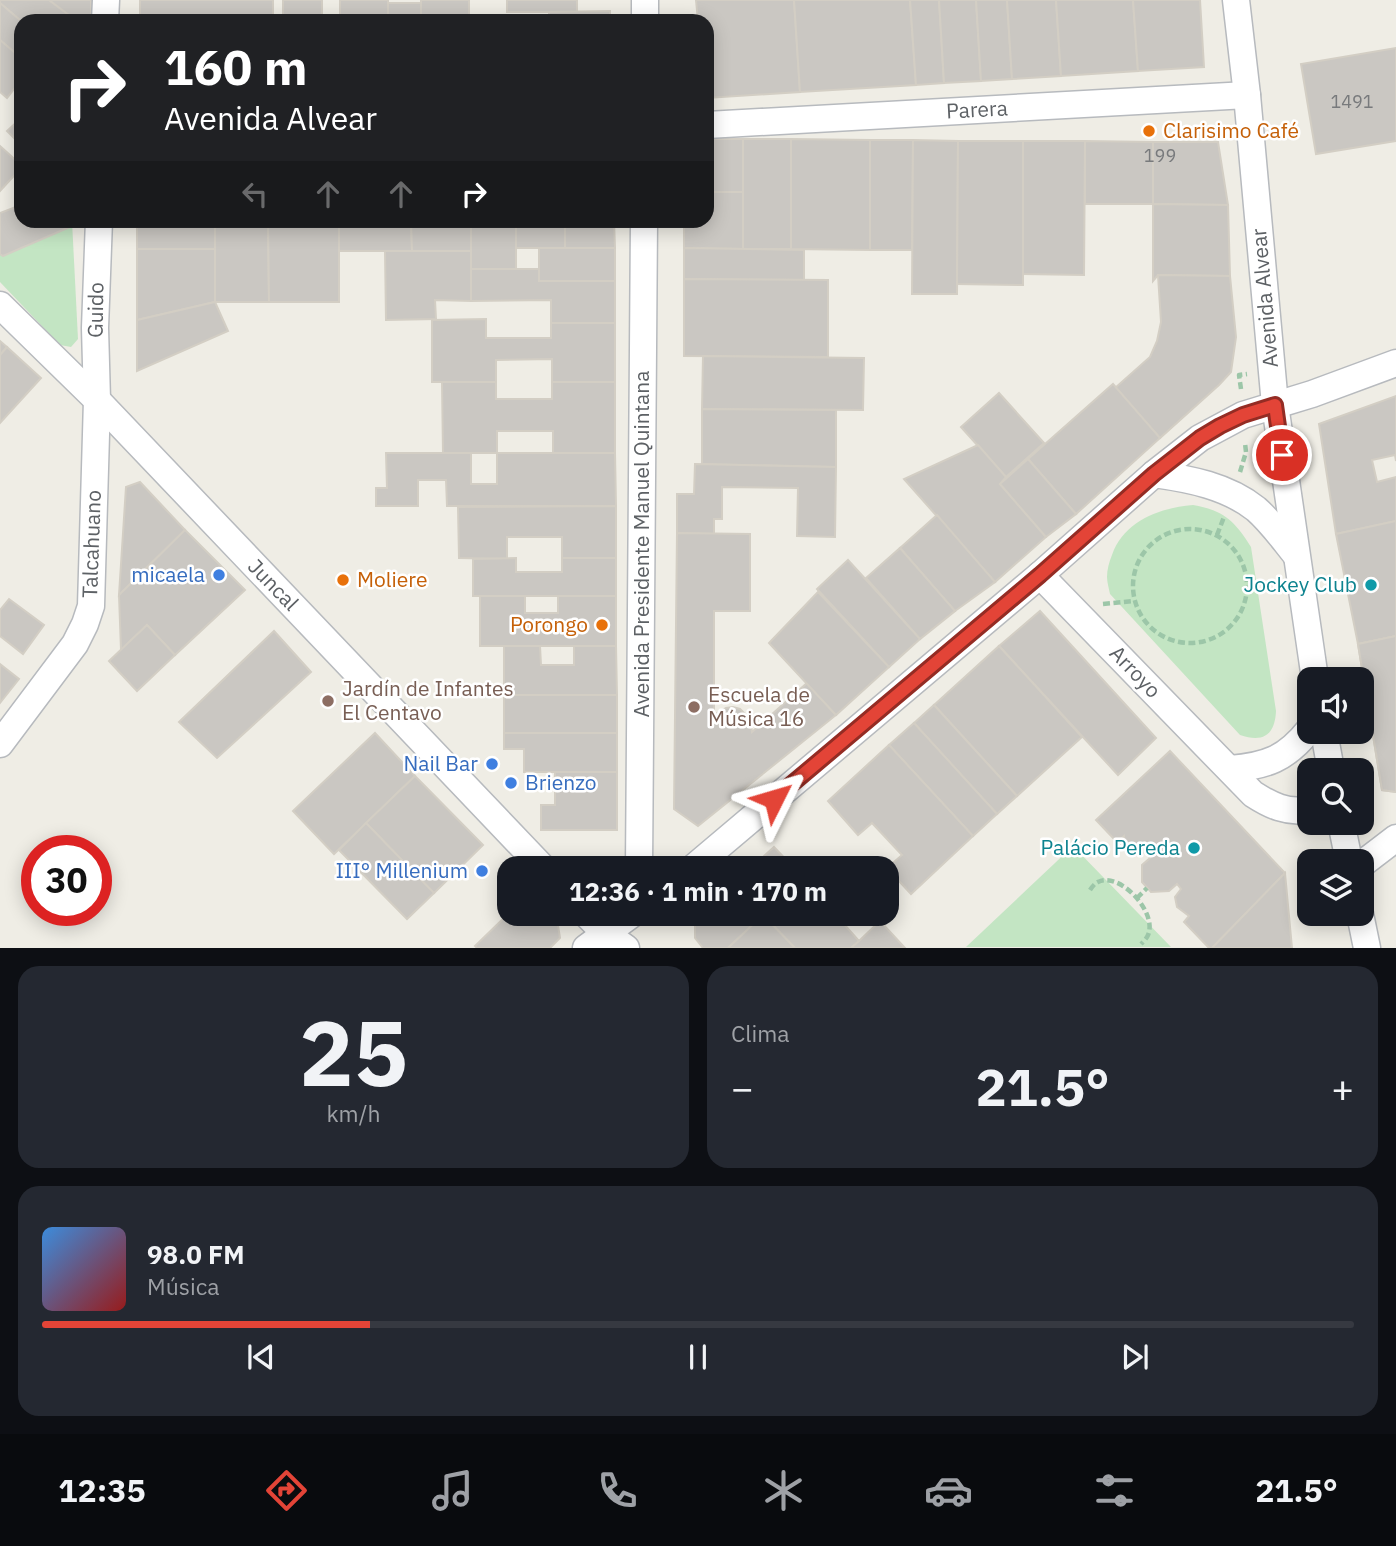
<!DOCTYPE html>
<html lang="es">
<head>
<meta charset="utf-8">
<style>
  :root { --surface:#171b24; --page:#242831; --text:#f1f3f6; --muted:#9ea1a6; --line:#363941; --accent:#e34437 }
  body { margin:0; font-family:"IBM Plex Sans",sans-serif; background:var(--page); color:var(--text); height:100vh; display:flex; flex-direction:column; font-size:26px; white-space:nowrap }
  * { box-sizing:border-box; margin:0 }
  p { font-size:23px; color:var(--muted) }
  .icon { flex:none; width:38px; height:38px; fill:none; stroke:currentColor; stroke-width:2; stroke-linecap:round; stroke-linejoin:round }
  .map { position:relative; height:948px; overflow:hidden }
  .sheet { display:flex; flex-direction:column; gap:18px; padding:18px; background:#0d0f14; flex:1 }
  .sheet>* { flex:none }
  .top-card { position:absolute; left:14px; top:14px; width:700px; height:214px; border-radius:21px; box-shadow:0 4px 18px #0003; background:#202124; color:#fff; overflow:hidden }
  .fabs { position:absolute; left:1297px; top:667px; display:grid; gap:14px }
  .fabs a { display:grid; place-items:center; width:77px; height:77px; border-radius:14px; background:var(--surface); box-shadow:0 4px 18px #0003; font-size:35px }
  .speed { position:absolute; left:21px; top:835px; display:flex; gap:14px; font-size:35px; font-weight:700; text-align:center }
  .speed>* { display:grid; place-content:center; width:91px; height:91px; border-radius:50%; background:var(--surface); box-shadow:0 4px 18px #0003; line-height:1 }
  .speed .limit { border:10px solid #d22; background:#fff; color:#111 }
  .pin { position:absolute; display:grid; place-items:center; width:60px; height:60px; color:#fff; margin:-30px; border:4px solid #fff; border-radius:50%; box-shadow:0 2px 7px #0007 }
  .me { position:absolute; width:77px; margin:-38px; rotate:50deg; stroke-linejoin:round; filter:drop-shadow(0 0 5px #0008) }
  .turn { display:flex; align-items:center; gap:24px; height:147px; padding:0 35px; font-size:32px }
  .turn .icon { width:91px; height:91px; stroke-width:2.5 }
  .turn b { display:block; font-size:49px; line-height:60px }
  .lanes { display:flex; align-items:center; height:66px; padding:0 35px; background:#0003; justify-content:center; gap:35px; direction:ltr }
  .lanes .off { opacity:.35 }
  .big { font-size:52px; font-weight:700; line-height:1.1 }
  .sheet .tile { flex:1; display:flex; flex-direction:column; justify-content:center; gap:10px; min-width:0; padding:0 24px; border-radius:21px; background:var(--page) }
  .sheet .dial { align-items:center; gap:0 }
  .dial b { font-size:91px; line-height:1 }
  .song { display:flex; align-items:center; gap:21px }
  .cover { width:84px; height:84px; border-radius:10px; background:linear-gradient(135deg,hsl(210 70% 55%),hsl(0 70% 35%)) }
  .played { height:7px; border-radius:4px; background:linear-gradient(90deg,var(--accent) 25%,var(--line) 25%) }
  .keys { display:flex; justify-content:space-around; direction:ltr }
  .heat { display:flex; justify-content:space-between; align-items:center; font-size:38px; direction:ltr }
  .sheet .tiles { flex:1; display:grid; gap:18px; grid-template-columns:1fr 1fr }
  .tile:last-child { grid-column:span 2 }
  .trip { position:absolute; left:497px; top:856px; width:402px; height:70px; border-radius:21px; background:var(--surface); box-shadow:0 4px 18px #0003; font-weight:700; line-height:70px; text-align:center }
  .tabs { display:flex; height:112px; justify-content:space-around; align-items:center; background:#090b0e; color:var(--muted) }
  .tabs .icon { width:49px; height:49px }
  .tabs .current { color:var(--accent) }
  .tabs b { font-size:32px; color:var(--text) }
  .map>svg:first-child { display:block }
  .green { fill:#c3e5c3 }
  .building { fill:#cac7c2; stroke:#d3cec4; stroke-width:2 }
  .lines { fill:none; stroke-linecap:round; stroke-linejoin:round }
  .minor-casing { stroke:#b7babe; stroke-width:29 }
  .path { stroke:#9cc6a8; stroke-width:4.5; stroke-dasharray:7 3.5; stroke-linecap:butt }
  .minor { stroke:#fff; stroke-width:26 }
  .route-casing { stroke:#942c24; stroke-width:18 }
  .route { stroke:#e34437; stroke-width:12 }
  .food-dot { fill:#e8710a; stroke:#fff; stroke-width:2.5 }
  .shop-dot { fill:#3f7fe0; stroke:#fff; stroke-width:2.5 }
  .culture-dot { fill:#0f9aa8; stroke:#fff; stroke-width:2.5 }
  .education-dot { fill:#8d6e63; stroke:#fff; stroke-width:2.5 }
  .labels { text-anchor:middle; stroke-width:5; stroke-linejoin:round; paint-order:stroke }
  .number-label { font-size:18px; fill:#787a7c }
  .street-label { font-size:21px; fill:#5d6165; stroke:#fff }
  .food-label { font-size:21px; fill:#c56008; stroke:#fff; text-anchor:start }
  .shop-label { font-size:21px; fill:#366cbe; stroke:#fff; text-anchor:end }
  .culture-label { font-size:21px; fill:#0d838f; stroke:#fff; text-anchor:end }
  .education-label { font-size:21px; fill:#785e54; stroke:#fff; text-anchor:start }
</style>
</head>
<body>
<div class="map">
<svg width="1396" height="948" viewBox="0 0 1396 948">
  <rect width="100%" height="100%" fill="#efede5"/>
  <g class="green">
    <path d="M72,221L78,339L71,347L60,345L0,282V247Z"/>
    <path d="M1193,505C1223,510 1235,521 1251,547L1276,711C1275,735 1263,743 1240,735L1110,594C1109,589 1107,582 1107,577C1107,570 1109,562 1112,555C1124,521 1159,508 1193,505Z"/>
    <path d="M1073,846L1171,947H966Z"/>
  </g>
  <g class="building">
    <path d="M0,0H49L77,21H21L0,3Z"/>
    <path d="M49,0H91V21H77Z"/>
    <path d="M140,0H273V21L140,19Z"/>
    <rect x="283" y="0" width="39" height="21"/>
    <rect x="340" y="0" width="48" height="21"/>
    <rect x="421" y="0" width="48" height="21"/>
    <rect x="507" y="0" width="70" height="12"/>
    <path d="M696,0H794L800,92L707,98V21H698Z"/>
    <path d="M794,0H910L916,85L800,92Z"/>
    <path d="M910,0H939L944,83L916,85Z"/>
    <path d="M939,0H976L981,81L944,83Z"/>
    <path d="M976,0H1007L1012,79L981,81Z"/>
    <path d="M1007,0H1056L1061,76L1012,79Z"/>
    <path d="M1056,0H1133L1138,71L1061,76Z"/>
    <path d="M1133,0H1200L1204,67L1138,71Z"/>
    <path d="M0,3L21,21V58L0,40Z"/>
    <rect x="388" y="3" width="33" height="18"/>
    <path d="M610,11V21H549V12Z"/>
    <path d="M505,16V21H469V17Z"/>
    <path d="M140,19L180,20V21H140Z"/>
    <path d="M0,40L21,58V80L7,98L0,92Z"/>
    <path d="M1396,48V141L1316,154L1301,64Z"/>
    <path d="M21,118V145L7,131Z"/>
    <rect x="707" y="139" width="36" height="53"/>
    <rect x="743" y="139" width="48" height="110"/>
    <path d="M791,139L870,140V250L791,249Z"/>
    <path d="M870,140H913L912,250H870Z"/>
    <path d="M913,140L958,141L957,294H912Z"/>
    <path d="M958,141H1023V285L957,284Z"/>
    <path d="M1023,141H1085L1084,275L1023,274Z"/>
    <path d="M1085,141L1153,142V204H1085Z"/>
    <path d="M1153,142H1218L1228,205L1153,204Z"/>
    <path d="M0,146L21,165V168L0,191Z"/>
    <path d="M707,192H743V249L684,248V220H707Z"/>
    <path d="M1153,204L1228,205L1230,276L1158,275L1153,281Z"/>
    <path d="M21,205V220H86L3,256L0,254V213Z"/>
    <rect x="137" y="220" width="78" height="29"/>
    <path d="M215,220H268L269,302H215Z"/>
    <path d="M268,220H339V302H269Z"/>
    <path d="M339,220H411L412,251H339Z"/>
    <path d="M411,220H471V251H412Z"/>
    <rect x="471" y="220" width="45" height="49"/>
    <rect x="516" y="220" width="49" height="28"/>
    <path d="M565,220H614L615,248H565Z"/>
    <rect x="539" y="248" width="76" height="33"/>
    <path d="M684,248L804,250V280L684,279Z"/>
    <path d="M137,249H215V302L137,320Z"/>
    <path d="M385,251H471V301L435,300L436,319L386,320Z"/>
    <path d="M471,269H539V281H615V323H551V300L471,301Z"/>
    <path d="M1158,275L1230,276L1236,337L1231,372L1219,385L1160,438L1115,388L1150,357L1157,341L1161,322Z"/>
    <path d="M684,279L828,280V357L684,356Z"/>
    <path d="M215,302L228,331L137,371V320Z"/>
    <path d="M486,319V338H551V323H615V382H552V359L496,360V382H432V320Z"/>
    <path d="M0,341L7,347L0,355Z"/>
    <path d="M7,347L41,378L0,423V355Z"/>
    <path d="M703,356L864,358L863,410L702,409Z"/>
    <path d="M442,382H496V399H552V382H615V453H553V431H497V453H443Z"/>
    <path d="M1113,384L1160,438L1076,514L1028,459Z"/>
    <path d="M999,393L1044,443L1006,477L961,427Z"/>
    <path d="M1396,396V461L1395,455L1372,460L1377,482L1396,477V521L1336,534L1319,424Z"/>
    <path d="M702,409L836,410V467L702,464Z"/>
    <path d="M978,445L1006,477L1000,484L1046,537L995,582L904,479Z"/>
    <path d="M386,453H471V484H497V453H615L616,506H447L446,480H418V506H376V488H387Z"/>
    <path d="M1028,459L1076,514L1046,537L1000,484Z"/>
    <path d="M695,464L836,467L835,537L797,536L798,488L722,487V519H714V534L677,533V494H694Z"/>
    <path d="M140,482L185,530L119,595L126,487Z"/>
    <path d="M616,506V558H562V537H507V559L459,558L458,507Z"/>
    <path d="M937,515L995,582L955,611L900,548Z"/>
    <path d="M1396,521V636L1358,644L1336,534Z"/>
    <path d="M185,530L245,590L175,655L147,625L121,650L119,595Z"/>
    <path d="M677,533L750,534V611H714V715L726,708L733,707L740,709L750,719L752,732L807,683L836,715L698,826L674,809Z"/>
    <path d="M900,548L955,611L920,639L866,578Z"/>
    <path d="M516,558V572H562V558H616V596H473V559Z"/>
    <path d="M848,560L920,639L889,667L817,589Z"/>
    <path d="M818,592L889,667L836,715L769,643Z"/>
    <path d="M480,596H525V613H558V596H616V646H480Z"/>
    <path d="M9,599L44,625L23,654L0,636V610Z"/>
    <path d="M1040,611L1156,738L1118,775L999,646Z"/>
    <path d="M147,625L175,655L137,691L109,661Z"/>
    <path d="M274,631L311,672L217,758L179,722Z"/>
    <path d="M1396,636V723H1393L1396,735V792L1382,790L1358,644Z"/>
    <path d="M1396,636V792L1382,790L1358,644Z"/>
    <path d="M504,646H540L541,665H574V646H616L617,695H504Z"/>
    <path d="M999,646L1082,737L1017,796L934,705Z"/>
    <path d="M0,664L19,679L0,703Z"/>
    <rect x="504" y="695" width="113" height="38"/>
    <path d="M934,705L1017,796L997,814L914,723Z"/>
    <path d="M914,723L997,814L973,836L889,745Z"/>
    <path d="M375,733L415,776L334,854L293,811Z"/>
    <path d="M504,733H617V772H524V749H504Z"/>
    <path d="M889,745L973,836L911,894L887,868L902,855L872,823L858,835L828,801Z"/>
    <path d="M1170,751L1285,873L1212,948H1209L1184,922L1189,916L1177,907L1175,897L1181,889L1177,884L1169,891L1151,892L1142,882V865L1150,858L1145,851L1140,856L1131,853L1125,845L1124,836L1117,842L1096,820Z"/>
    <path d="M555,772H617V830H541V805H555Z"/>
    <path d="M415,776L483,845L434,893L366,823Z"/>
    <path d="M366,823L434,893L407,919L339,850Z"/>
    <path d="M774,847L794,868H751Z"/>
    <path d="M1285,873L1292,948H1212Z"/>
    <path d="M509,913L552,914L557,919L560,938L550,948H477L475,946Z"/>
    <path d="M704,914H762L763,915L728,948H703L695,938V923Z"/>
    <path d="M762,914H835L859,941L851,948H795Z"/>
    <path d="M763,915L795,948H728Z"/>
    <path d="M880,921L905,948H851L859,941Z"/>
  </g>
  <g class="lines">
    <g class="minor-casing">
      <g id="minor">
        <path d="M645,0V21"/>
        <path d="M1236,0L1247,95L1275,405L1315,679"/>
        <path d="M105,21L106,0"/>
        <path d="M707,125L1247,95"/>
        <path d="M0,305L97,400L543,868"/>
        <path d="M1154,474C1190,479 1227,486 1256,509C1271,522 1283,539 1296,555"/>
        <path d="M1040,575L1253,794C1270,805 1288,814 1309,809"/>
        <path d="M1324,732L1331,770"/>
        <path d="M0,744L75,644L85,624L91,606L97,400L95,328L99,220"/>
        <path d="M1230,769C1266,766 1286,759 1309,730"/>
        <path d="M1341,822L1349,861"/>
        <path d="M1362,864L1396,838"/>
        <path d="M639,868L644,220"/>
        <path d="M693,868L1040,575L1154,474L1200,438L1243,415L1312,394L1396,363"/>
        <path d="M586,914L605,933L626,948"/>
        <path d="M1360,914L1367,948"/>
        <path d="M586,948L632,914"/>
      </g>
    </g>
    <g class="path">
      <path d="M1241,389L1239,375L1247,374"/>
      <path d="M1240,472L1246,452L1245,443"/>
      <circle cx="1190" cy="586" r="57"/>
      <path d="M1217,535L1224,517"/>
      <path d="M1103,604L1134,601"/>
      <path d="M1090,890C1092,887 1095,883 1098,882C1120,871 1158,913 1148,935C1147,938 1143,942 1141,944"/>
      <path d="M1137,898L1147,888"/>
    </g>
    <use href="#minor" class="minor"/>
  </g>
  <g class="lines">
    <g class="route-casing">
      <path id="route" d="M774,799L1040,575L1154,474L1200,438L1220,426L1243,415L1275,405L1282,455"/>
    </g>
    <use href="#route" class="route"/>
  </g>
  <g class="food-dot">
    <circle cx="1149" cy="131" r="7"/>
    <circle cx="343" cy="580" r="7"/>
    <circle cx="602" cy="625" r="7"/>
  </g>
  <g class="shop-dot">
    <circle cx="219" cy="575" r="7"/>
    <circle cx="492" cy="764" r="7"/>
    <circle cx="511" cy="783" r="7"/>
    <circle cx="482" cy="871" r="7"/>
  </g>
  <g class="culture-dot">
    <circle cx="1371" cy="585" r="7"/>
    <circle cx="1194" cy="848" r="7"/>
  </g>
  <g class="education-dot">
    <circle cx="328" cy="701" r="7"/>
    <circle cx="694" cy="707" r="7"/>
  </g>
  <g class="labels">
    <g class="number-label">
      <text x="1352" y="108">1491</text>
      <text x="1160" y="162">199</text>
    </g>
    <g class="street-label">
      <text transform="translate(977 110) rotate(-3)" y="7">Parera</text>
      <text transform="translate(1265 298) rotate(-95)" y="7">Avenida Alvear</text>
      <text transform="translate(96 310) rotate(-89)" y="7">Guido</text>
      <text transform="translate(92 544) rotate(-88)" y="7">Talcahuano</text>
      <text transform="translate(642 544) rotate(-90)" y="7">Avenida Presidente Manuel Quintana</text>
      <text transform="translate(273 585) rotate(46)" y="7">Juncal</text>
      <text transform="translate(1135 672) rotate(46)" y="7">Arroyo</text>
    </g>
    <g class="food-label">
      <text x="1163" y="138">Clarisimo Café</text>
      <text x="357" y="587">Moliere</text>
      <text x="588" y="632" text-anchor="end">Porongo</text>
    </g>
    <g class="shop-label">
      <text x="205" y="582">micaela</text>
      <text x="478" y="771">Nail Bar</text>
      <text x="525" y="790" text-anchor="start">Brienzo</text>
      <text x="468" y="878">III° Millenium</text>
    </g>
    <g class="culture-label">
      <text x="1357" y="592">Jockey Club</text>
      <text x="1180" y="855">Palácio Pereda</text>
    </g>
    <g class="education-label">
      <text x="342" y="696">Jardín de Infantes<tspan x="342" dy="24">El Centavo</tspan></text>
      <text x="708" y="702">Escuela de<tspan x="708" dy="24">Música 16</tspan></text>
    </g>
  </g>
</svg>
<div class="fabs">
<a><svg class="icon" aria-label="sound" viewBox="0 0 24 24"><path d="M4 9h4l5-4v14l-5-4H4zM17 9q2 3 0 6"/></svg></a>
<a><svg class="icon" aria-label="search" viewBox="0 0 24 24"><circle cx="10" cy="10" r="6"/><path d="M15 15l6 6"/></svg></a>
<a><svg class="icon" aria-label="layers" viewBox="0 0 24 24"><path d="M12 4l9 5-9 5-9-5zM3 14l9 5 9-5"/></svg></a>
</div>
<div class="speed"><div class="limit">30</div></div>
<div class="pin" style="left:1282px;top:455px;background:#d93025"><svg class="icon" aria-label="arrive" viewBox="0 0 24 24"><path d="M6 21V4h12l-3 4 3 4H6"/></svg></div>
<svg class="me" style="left:774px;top:799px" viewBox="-20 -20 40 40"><path d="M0-17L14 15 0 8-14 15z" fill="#e34437" stroke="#fff" stroke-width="4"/></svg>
<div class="trip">12:36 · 1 min · 170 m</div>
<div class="top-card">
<div class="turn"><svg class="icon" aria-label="right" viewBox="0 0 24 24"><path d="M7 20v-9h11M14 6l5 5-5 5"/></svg><div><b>160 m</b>Avenida Alvear</div></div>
<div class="lanes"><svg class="icon off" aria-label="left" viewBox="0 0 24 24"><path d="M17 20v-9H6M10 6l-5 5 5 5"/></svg><svg class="icon off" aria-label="ahead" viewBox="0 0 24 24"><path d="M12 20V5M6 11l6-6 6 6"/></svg><svg class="icon off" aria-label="ahead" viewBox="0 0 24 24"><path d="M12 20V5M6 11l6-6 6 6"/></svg><svg class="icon" aria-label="right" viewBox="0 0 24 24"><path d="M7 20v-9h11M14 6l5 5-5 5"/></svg></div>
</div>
</div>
<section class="sheet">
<div class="tiles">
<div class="tile dial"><b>25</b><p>km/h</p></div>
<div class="tile"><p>Clima</p>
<div class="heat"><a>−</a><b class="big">21.5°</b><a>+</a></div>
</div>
<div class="tile">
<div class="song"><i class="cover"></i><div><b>98.0 FM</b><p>Música</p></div></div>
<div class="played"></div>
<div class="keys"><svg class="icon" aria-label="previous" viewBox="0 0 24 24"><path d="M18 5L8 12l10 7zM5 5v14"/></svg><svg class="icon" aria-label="pause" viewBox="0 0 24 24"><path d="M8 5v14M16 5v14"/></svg><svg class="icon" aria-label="next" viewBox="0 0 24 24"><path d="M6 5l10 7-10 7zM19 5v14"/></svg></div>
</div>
</div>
</section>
<nav class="tabs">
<b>12:35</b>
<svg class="icon current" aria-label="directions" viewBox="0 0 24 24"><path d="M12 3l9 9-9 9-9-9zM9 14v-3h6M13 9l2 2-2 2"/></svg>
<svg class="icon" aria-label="music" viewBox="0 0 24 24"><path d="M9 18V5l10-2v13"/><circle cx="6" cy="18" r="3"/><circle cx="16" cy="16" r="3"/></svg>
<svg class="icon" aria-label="phone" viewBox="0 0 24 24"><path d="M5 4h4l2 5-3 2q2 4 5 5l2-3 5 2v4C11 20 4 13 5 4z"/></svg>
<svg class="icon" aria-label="climate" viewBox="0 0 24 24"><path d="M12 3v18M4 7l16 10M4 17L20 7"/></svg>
<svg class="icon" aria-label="car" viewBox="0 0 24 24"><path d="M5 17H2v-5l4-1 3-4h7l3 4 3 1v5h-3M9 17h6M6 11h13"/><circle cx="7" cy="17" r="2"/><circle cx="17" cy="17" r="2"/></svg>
<svg class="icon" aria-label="filters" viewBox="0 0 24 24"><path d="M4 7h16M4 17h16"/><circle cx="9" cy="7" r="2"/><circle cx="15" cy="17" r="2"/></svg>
<b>21.5°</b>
</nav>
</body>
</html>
